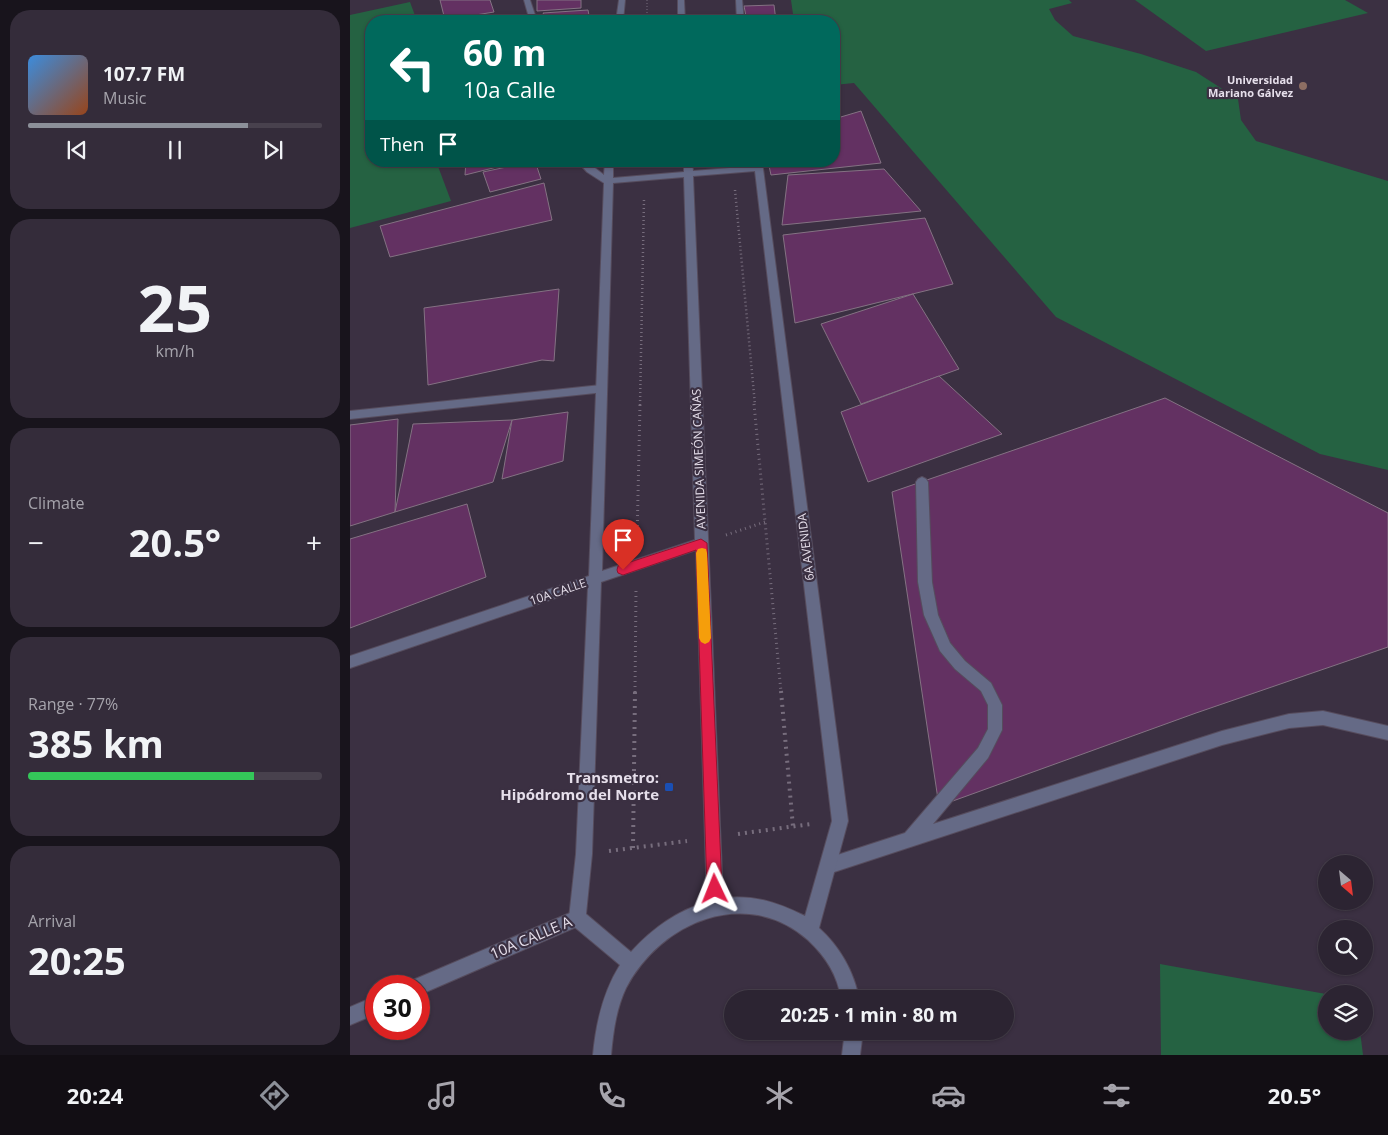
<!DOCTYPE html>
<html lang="en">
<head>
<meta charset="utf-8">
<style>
  :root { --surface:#2c2432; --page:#342c3a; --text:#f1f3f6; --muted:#a6a4ac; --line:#48414d; --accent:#8c9099 }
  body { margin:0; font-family:"Open Sans",sans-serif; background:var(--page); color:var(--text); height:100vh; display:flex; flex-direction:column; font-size:19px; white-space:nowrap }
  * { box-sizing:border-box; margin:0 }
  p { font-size:16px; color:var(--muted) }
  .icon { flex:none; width:28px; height:28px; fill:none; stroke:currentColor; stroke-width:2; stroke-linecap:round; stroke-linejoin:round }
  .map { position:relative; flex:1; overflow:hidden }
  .sheet { display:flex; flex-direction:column; gap:10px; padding:10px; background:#18141c; width:350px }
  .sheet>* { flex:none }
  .banner { position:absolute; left:15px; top:15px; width:475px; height:152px; border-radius:20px; box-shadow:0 1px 4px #0004,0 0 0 1px var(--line); background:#00695c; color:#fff; overflow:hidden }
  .needle { width:32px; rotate:152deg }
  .buttons { position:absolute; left:968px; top:855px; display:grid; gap:10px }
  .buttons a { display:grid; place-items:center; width:55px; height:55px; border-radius:50%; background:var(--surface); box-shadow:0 1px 4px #0004,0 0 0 1px var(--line); font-size:25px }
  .speed { position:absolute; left:15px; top:975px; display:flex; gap:10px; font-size:25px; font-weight:700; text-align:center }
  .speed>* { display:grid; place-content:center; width:65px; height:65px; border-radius:50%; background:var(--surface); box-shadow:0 1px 4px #0004,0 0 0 1px var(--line); line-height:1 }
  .speed .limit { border:8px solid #d22; background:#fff; color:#111 }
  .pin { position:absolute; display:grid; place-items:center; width:42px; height:42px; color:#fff; margin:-51px -21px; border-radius:50% 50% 50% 0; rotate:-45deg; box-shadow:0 0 5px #0007 }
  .pin .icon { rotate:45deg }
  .me { position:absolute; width:55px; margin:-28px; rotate:358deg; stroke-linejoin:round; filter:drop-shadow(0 0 4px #0008) }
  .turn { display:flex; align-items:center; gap:18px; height:105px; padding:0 15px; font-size:22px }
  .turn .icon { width:65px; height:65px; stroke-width:2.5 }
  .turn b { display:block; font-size:35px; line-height:42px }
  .then { display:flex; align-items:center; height:48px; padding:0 15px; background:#0003; gap:10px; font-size:19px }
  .big { font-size:38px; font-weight:700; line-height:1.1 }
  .sheet .tile { flex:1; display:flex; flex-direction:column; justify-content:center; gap:8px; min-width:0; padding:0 18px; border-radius:20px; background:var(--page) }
  .sheet .dial { align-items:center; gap:0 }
  .dial b { font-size:65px; line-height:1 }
  .song { display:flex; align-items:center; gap:15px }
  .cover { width:60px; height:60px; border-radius:8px; background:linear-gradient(135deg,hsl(210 70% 55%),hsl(20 70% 35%)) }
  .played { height:5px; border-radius:2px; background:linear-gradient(90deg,var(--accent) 75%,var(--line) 75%) }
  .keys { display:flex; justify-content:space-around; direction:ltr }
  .heat { display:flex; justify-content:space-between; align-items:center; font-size:28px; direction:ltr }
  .charge { height:8px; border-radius:4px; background:linear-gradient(90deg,#34c759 77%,var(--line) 0) }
  .trip { position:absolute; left:374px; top:990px; width:290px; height:50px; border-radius:25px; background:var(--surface); box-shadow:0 1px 4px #0004,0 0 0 1px var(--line); font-weight:700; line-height:50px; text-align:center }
  .menu { display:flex; height:80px; justify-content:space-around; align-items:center; background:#120e14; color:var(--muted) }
  .menu .icon { width:35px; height:35px }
  .menu .on { color:var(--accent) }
  .menu b { font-size:22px; color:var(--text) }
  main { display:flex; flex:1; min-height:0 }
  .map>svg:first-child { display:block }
  .green { fill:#256242 }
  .building { fill:#633162; stroke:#847283 }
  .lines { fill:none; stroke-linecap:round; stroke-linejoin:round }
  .service-casing { stroke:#564c5d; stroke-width:2 }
  .minor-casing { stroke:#564c5d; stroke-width:2 }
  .path-far3 { stroke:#776d7d; stroke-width:2; stroke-dasharray:0.5 2.5; stroke-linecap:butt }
  .path-far2 { stroke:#776d7d; stroke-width:2.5; stroke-dasharray:1 3; stroke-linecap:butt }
  .path-far1 { stroke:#776d7d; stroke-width:3; stroke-dasharray:1 4; stroke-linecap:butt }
  .path { stroke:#776d7d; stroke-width:4; stroke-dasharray:2 5; stroke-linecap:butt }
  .service { fill:#656a86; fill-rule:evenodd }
  .minor { fill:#656a86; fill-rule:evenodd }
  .route { fill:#e11d48; stroke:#92132f }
  .slow { fill:#f59e0b }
  .education-dot { fill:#8d6e63; stroke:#3b3042; stroke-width:2 }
  .transit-dot { fill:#1a4fb4; stroke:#3b3042; stroke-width:2 }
  .labels { text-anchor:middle; stroke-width:4.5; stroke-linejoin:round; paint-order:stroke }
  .far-poi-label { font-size:11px; font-weight:bold; fill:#e6dfeb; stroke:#3b3042; text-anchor:end }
  .street-label { font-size:12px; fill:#e6dfeb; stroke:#3b3042 }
  .near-poi-label { font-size:15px; font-weight:bold; fill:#e6dfeb; stroke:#3b3042; text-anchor:end }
  .near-street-label { font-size:15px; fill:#e6dfeb; stroke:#3b3042 }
</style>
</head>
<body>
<main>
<section class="sheet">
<div class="tile">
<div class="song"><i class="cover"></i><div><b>107.7 FM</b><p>Music</p></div></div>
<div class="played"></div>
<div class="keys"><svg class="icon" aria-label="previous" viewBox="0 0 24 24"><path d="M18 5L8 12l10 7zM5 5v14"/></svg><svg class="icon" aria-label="pause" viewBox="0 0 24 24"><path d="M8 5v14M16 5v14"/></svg><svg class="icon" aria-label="next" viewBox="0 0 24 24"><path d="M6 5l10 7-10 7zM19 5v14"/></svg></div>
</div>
<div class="tile dial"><b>25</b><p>km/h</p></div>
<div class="tile"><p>Climate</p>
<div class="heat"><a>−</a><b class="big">20.5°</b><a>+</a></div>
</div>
<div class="tile"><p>Range · 77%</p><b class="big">385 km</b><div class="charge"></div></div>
<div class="tile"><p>Arrival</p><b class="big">20:25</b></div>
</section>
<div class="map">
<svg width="1038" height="1055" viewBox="0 0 1038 1055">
  <rect width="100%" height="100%" fill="#3b3042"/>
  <g class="green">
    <path d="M441,0H719L722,3L699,9L705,20L723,36L791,54L846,72L888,99L891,120L906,141L1038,181V470L970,454L706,317L504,83L484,85V21H444Z"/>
    <path d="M785,0H995L1018,13L856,51Z"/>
    <path d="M60,2L67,21H21V161H86L101,201L0,228V15Z"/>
    <path d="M810,964L976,994V1031H1010L1013,1055H811Z"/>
  </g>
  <g class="building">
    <path d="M90,0H140L144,12L95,20Z"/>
    <path d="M187,0H231V8L187,11Z"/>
    <path d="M424,5L426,21H397L394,6Z"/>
    <path d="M238,10L240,21H197L193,13Z"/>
    <path d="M148,15L149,21H101Z"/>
    <path d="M511,111L531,163L421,175L418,161H484V119Z"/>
    <path d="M116,161H171L115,175Z"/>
    <path d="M185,161L191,179L140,192L133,172Z"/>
    <path d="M534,169L571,211L432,225L438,175Z"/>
    <path d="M194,183L202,220L40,257L30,226Z"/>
    <path d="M575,218L603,284L445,323L433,235Z"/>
    <path d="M209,289L204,361L192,360L78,385L74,308Z"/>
    <path d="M563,294L609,369L511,404L471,324Z"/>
    <path d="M589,376L652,434L518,482L491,412Z"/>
    <path d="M815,398L1038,513V647L846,713L589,806L542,492Z"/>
    <path d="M218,412L213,461L152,479L162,420Z"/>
    <path d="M48,419L45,512L0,526V425Z"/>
    <path d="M162,420L143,482L45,512L63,424Z"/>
    <path d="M117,504L136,577L0,628V539Z"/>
  </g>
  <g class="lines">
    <g class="service-casing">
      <g id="service">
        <path d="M251,385L257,389L255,392L0,419V411Z"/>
        <path d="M572,477L576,479L578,482L582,582L588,615L600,643L615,661L641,683L652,705V730L638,758L583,824L872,731L939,714L973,711L1038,726V740L973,725L939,728L872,745L478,874L472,872L470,866L472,860L555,833L628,748L638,729V705L631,691L605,669L590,651L574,615L568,582L566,482L568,479Z"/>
        <path d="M227,910L233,912L235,918L233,924L69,995V986H60L63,980Z"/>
        <path d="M26,996V1014L0,1025V1007Z"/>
      </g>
    </g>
    <g class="minor-casing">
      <g id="minor">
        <path d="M174,0H180L187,21H180Z"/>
        <path d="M269,0H275L273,21H266Z"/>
        <path d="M328,0H334L335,21H328Z"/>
        <path d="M386,0H392L394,21H387Z"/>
        <path d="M227,161H236L254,175L255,161H263V178L334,172V161H342L343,171L404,166V161H412L498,821L469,928C489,946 504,971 509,999H491C488,975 475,956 458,940C397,886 311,921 276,988C266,1009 263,1033 261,1055H243C246,1023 253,992 270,965L221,924L219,918L226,854L238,587L0,668V656L239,576L254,183L237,172ZM405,171L482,821L455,916C426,902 406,895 373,898L343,176ZM334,177L345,540L252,571L263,183ZM346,550L357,902C326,911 302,929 281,952L236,914L242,854L251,582Z"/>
        <path d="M495,1031H513L510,1055H492Z"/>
      </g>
    </g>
    <path class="path-far3" d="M297,0V21"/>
    <g class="path-far2">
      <path d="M385,190L405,405"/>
      <path d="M290,405L294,199"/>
    </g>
    <g class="path-far1">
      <path d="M404,404L431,692"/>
      <path d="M376,535L415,522"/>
      <path d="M287,541L290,404"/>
      <path d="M285,692L286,589"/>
    </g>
    <g class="path">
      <path d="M431,691L443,827"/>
      <path d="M388,834L461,824"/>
      <path d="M283,848L285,691"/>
      <path d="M259,851L337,841"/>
    </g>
    <use href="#service" class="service"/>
    <use href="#minor" class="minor"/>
  </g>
  <path class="route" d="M351,539L357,543L372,889L370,894L365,896L360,894L357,889L346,550L273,575L268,573L267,570L268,566Z"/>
  <path class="slow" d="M352,548L356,549L357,553L361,638L359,642L355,644L351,642L349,638L346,553L348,549Z"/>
  <circle class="education-dot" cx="953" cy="86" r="5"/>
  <rect class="transit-dot" x="314" y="782" width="10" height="10" rx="2.5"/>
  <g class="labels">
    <g class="far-poi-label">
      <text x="943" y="84">Universidad<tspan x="943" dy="13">Mariano Gálvez</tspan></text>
    </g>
    <g class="street-label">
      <text transform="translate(349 459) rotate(-92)" y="4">AVENIDA SIMEÓN CAÑAS</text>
      <text transform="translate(456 547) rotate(-97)" y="4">6A AVENIDA</text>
      <text transform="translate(208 592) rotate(-19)" y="4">10A CALLE</text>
    </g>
    <g class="near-poi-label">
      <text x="309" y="783">Transmetro:<tspan x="309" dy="17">Hipódromo del Norte</tspan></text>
    </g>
    <g class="near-street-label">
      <text transform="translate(181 938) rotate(-23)" y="5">10A CALLE A</text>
    </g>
  </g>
</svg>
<div class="buttons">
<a><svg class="needle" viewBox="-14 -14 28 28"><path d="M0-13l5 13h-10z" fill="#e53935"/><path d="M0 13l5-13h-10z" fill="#a6a4ac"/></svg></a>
<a><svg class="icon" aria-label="search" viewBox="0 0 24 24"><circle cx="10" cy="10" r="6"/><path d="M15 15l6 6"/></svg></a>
<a><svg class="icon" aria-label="layers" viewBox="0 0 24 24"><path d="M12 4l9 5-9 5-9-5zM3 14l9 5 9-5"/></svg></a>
</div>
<div class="speed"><div class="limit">30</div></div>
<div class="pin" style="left:273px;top:570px;background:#d93025"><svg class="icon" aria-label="arrive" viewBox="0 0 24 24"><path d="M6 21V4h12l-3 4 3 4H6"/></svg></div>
<svg class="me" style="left:365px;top:889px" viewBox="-20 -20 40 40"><path d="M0-17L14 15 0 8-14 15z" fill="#e11d48" stroke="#fff" stroke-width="4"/></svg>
<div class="trip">20:25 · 1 min · 80 m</div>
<div class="banner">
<div class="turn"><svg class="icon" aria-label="left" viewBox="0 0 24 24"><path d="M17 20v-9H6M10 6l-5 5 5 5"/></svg><div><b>60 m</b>10a Calle</div></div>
<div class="then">Then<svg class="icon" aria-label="arrive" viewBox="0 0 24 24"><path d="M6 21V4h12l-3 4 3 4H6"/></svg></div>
</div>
</div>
</main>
<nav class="menu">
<b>20:24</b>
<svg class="icon on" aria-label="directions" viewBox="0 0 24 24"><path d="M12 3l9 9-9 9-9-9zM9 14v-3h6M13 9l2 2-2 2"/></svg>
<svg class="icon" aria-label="music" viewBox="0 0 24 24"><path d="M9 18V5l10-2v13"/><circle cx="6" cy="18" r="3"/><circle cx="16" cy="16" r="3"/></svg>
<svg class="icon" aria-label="phone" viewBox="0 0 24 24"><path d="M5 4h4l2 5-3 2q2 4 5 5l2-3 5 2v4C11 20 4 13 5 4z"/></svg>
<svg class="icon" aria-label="climate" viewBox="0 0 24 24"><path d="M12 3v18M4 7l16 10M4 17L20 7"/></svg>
<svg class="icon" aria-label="car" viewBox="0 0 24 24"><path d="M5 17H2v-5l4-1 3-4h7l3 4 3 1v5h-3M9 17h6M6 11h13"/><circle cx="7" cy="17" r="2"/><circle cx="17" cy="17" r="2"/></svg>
<svg class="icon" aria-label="filters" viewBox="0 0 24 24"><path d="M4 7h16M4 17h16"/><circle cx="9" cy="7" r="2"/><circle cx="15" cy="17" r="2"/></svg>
<b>20.5°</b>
</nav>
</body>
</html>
